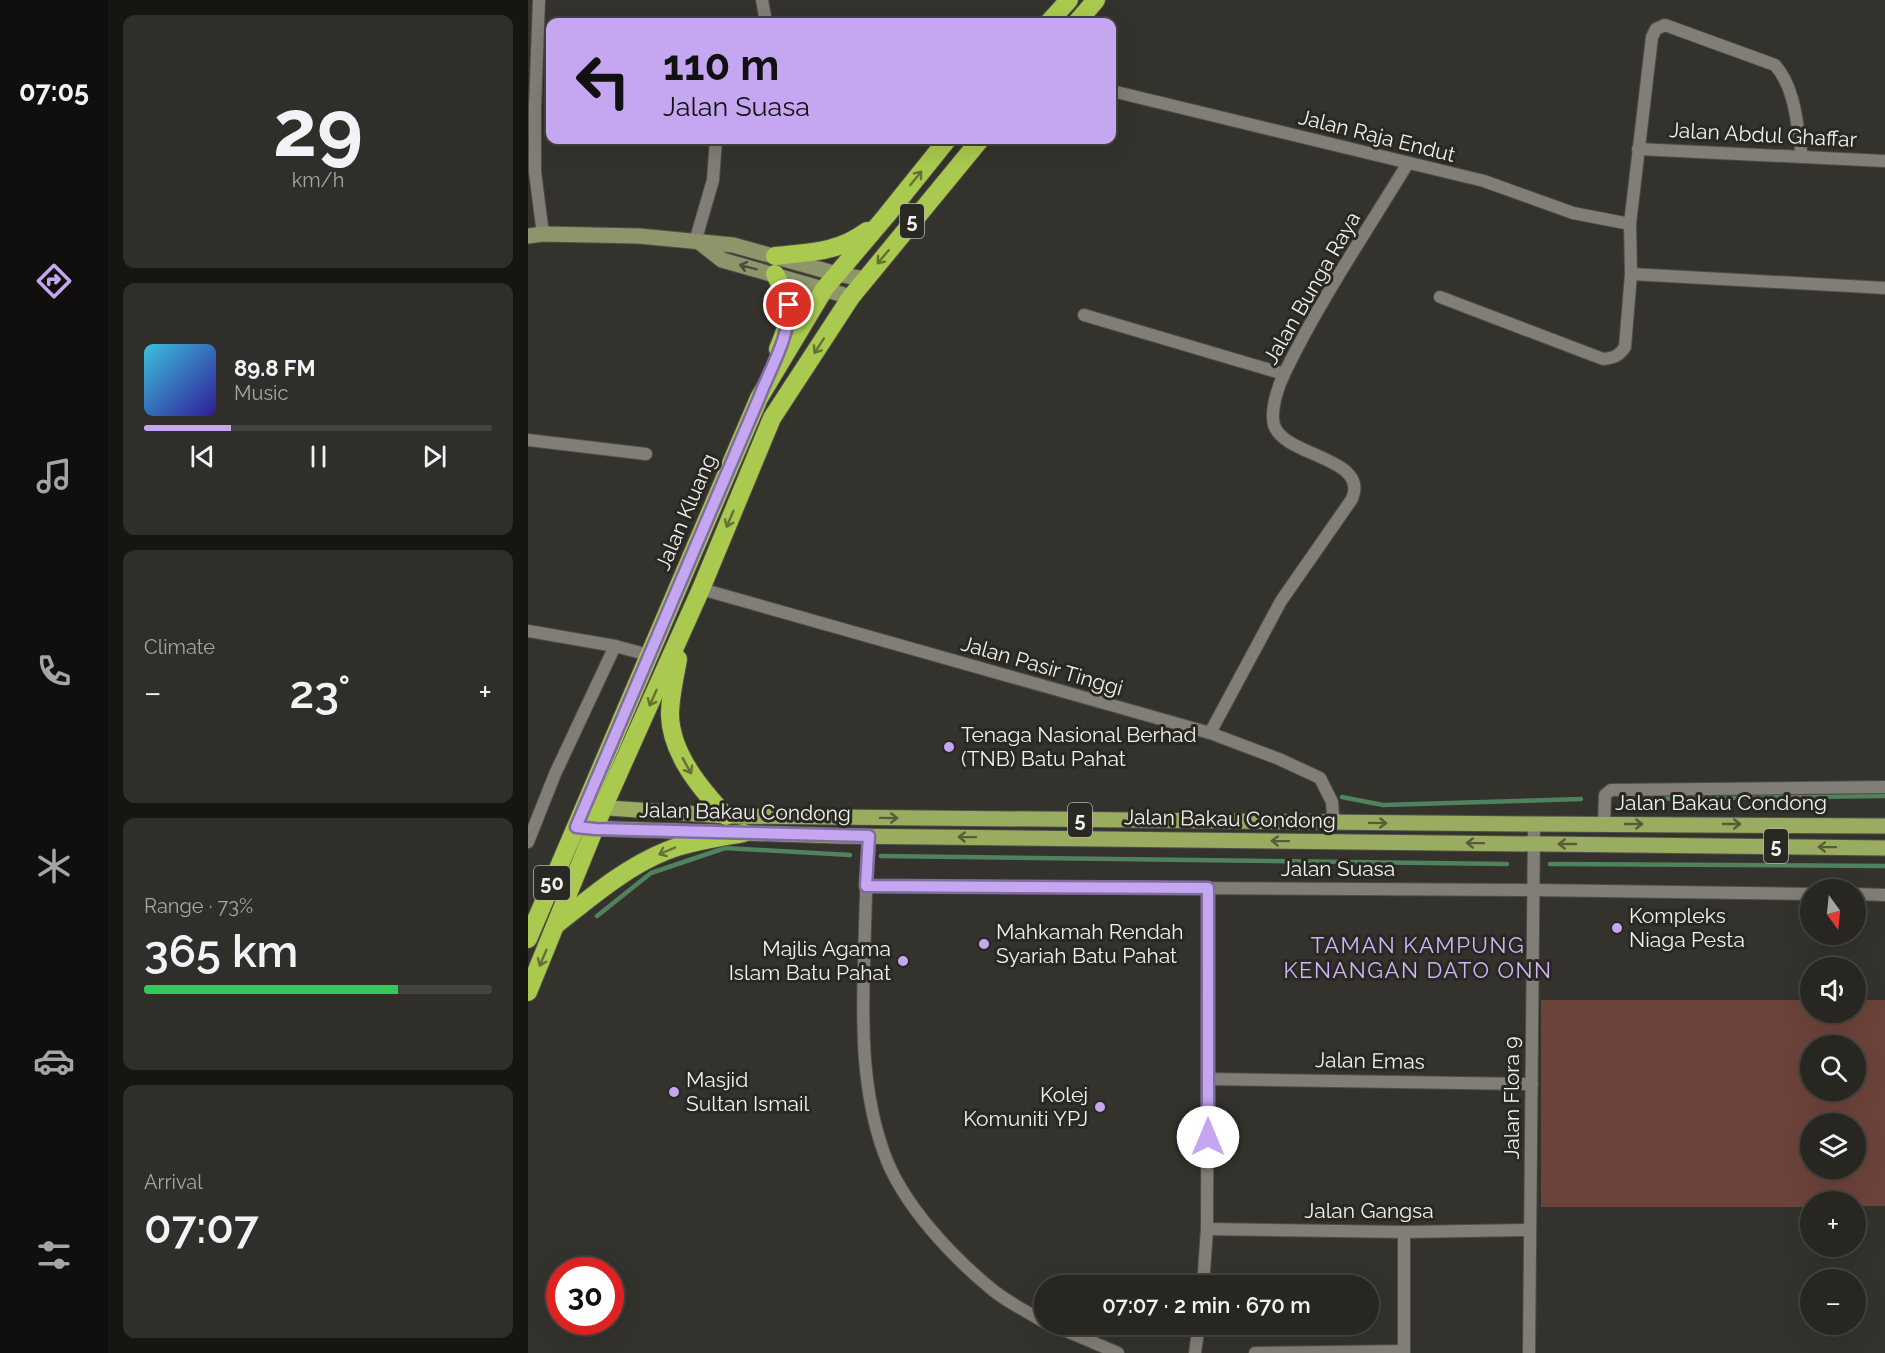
<!DOCTYPE html>
<html lang="en">
<head>
<meta charset="utf-8">
<style>
  :root { --surface:#272621; --page:#2f2e2a; --text:#f1f3f6; --muted:#a4a5a5; --line:#43433f; --accent:#c5a7f1 }
  body { margin:0; font-family:Raleway,sans-serif; background:var(--page); color:var(--text); height:100vh; display:flex; flex-direction:column; font-size:22px; white-space:nowrap }
  * { box-sizing:border-box; margin:0 }
  p { font-size:20px; color:var(--muted) }
  .icon { flex:none; width:33px; height:33px; fill:none; stroke:currentColor; stroke-width:2; stroke-linecap:round; stroke-linejoin:round }
  .map { position:relative; flex:1; overflow:hidden }
  .side { display:flex; flex-direction:column; gap:15px; padding:15px; background:#151512; width:420px }
  .side>* { flex:none }
  .banner { position:absolute; left:18px; top:18px; width:570px; height:126px; border-radius:12px; box-shadow:0 6px 24px #0002,0 0 0 2px var(--line); background:#c5a7f1; color:#111; overflow:hidden }
  .needle { width:39px; rotate:165deg }
  .fabs { position:absolute; left:1272px; top:879px; display:grid; gap:12px }
  .fabs a { display:grid; place-items:center; width:66px; height:66px; border-radius:50%; background:var(--surface); box-shadow:0 6px 24px #0002,0 0 0 2px var(--line); font-size:30px }
  .speed { position:absolute; left:18px; top:1257px; display:flex; gap:12px; font-size:30px; font-weight:700; text-align:center }
  .speed>* { display:grid; place-content:center; width:78px; height:78px; border-radius:50%; background:var(--surface); box-shadow:0 6px 24px #0002,0 0 0 2px var(--line); line-height:1 }
  .speed .limit { border:9px solid #d22; background:#fff; color:#111 }
  .pin { position:absolute; display:grid; place-items:center; width:51px; height:51px; color:#fff; margin:-26px; border:3px solid #fff; border-radius:50%; box-shadow:0 2px 6px #0007 }
  .me { position:absolute; width:66px; margin:-33px; rotate:0deg; stroke-linejoin:round; filter:drop-shadow(0 0 4px #0008) }
  .turn { display:flex; align-items:center; gap:21px; height:126px; padding:0 18px; font-size:27px }
  .turn .icon { width:78px; height:78px; stroke-width:2.5 }
  .turn b { display:block; font-size:42px; line-height:51px }
  .big { font-size:45px; font-weight:600; line-height:1.1 }
  .side .tile { flex:1; display:flex; flex-direction:column; justify-content:center; gap:9px; min-width:0; padding:0 21px; border-radius:12px; background:var(--page) }
  .side .dial { align-items:center; gap:0 }
  .dial b { font-size:78px; line-height:1 }
  .song { display:flex; align-items:center; gap:18px }
  .cover { width:72px; height:72px; border-radius:9px; background:linear-gradient(135deg,hsl(190 70% 55%),hsl(250 70% 35%)) }
  .played { height:6px; border-radius:3px; background:linear-gradient(90deg,var(--accent) 25%,var(--line) 25%) }
  .keys { display:flex; justify-content:space-around; direction:ltr }
  .heat { display:flex; justify-content:space-between; align-items:center; font-size:33px; direction:ltr }
  .charge { height:9px; border-radius:4px; background:linear-gradient(90deg,#34c759 73%,var(--line) 0) }
  .trip { position:absolute; left:506px; top:1275px; width:345px; height:60px; border-radius:30px; background:var(--surface); box-shadow:0 6px 24px #0002,0 0 0 2px var(--line); font-weight:600; line-height:60px; text-align:center }
  main { display:flex; flex:1; min-height:0 }
  .menu { display:flex; flex-direction:column; width:108px; justify-content:space-around; align-items:center; background:#100f0d; color:var(--muted) }
  .menu .icon { width:42px; height:42px }
  .menu .on { color:var(--accent) }
  .menu b { font-size:27px; color:var(--text) }
  .map>svg:first-child { display:block }
  .green { fill:#6c433a; fill-rule:evenodd }
  .lines { fill:none; stroke-linecap:round; stroke-linejoin:round }
  .stream { stroke:#4f825d; stroke-width:4.5 }
  .street-casing { stroke:#4f4d48; stroke-width:14 }
  .secondary-casing { stroke:#4f4d48; stroke-width:17 }
  .primary-casing { stroke:#4f4d48; stroke-width:17 }
  .highway-casing { stroke:#4f4d48; stroke-width:20 }
  .street { stroke:#817e77; stroke-width:12 }
  .secondary { stroke:#8d956b; stroke-width:15 }
  .primary { stroke:#9aac5f; stroke-width:15 }
  .highway { stroke:#aaca4f; stroke-width:18 }
  .oneway { stroke:#647136 }
  .oneway2 { stroke:#4d4e3c }
  .oneway3 { stroke:#575d3a }
  .route-casing { stroke:#806d9d; stroke-width:15 }
  .route { stroke:#c5a7f1; stroke-width:10 }
  .poi-dot { fill:#c5a7f1; stroke:#2a2822; stroke-width:2 }
  .labels { text-anchor:middle; stroke-width:6; stroke-linejoin:round; paint-order:stroke }
  .shield { fill:#2a2822; stroke:#b5b4af; stroke-width:1.5 }
  .shield-label { font-size:20px; font-weight:bold; fill:#f1f0ec }
  .street-label { font-size:21px; fill:#f1f0ec; stroke:#2a2822 }
  .poi-label { font-size:21px; fill:#f1f0ec; stroke:#2a2822; text-anchor:start }
  .neighbourhood-label { font-size:22px; letter-spacing:1.5px; fill:#cfb3f8; stroke:#2a2822 }
</style>
</head>
<body>
<main>
<nav class="menu">
<b>07:05</b>
<svg class="icon on" aria-label="directions" viewBox="0 0 24 24"><path d="M12 3l9 9-9 9-9-9zM9 14v-3h6M13 9l2 2-2 2"/></svg>
<svg class="icon" aria-label="music" viewBox="0 0 24 24"><path d="M9 18V5l10-2v13"/><circle cx="6" cy="18" r="3"/><circle cx="16" cy="16" r="3"/></svg>
<svg class="icon" aria-label="phone" viewBox="0 0 24 24"><path d="M5 4h4l2 5-3 2q2 4 5 5l2-3 5 2v4C11 20 4 13 5 4z"/></svg>
<svg class="icon" aria-label="climate" viewBox="0 0 24 24"><path d="M12 3v18M4 7l16 10M4 17L20 7"/></svg>
<svg class="icon" aria-label="car" viewBox="0 0 24 24"><path d="M5 17H2v-5l4-1 3-4h7l3 4 3 1v5h-3M9 17h6M6 11h13"/><circle cx="7" cy="17" r="2"/><circle cx="17" cy="17" r="2"/></svg>
<svg class="icon" aria-label="filters" viewBox="0 0 24 24"><path d="M4 7h16M4 17h16"/><circle cx="9" cy="7" r="2"/><circle cx="15" cy="17" r="2"/></svg>
</nav>
<section class="side">
<div class="tile dial"><b>29</b><p>km/h</p></div>
<div class="tile">
<div class="song"><i class="cover"></i><div><b>89.8 FM</b><p>Music</p></div></div>
<div class="played"></div>
<div class="keys"><svg class="icon" aria-label="previous" viewBox="0 0 24 24"><path d="M18 5L8 12l10 7zM5 5v14"/></svg><svg class="icon" aria-label="pause" viewBox="0 0 24 24"><path d="M8 5v14M16 5v14"/></svg><svg class="icon" aria-label="next" viewBox="0 0 24 24"><path d="M6 5l10 7-10 7zM19 5v14"/></svg></div>
</div>
<div class="tile"><p>Climate</p>
<div class="heat"><a>−</a><b class="big">23°</b><a>+</a></div>
</div>
<div class="tile"><p>Range · 73%</p><b class="big">365 km</b><div class="charge"></div></div>
<div class="tile"><p>Arrival</p><b class="big">07:07</b></div>
</section>
<div class="map">
<svg width="1357" height="1353" viewBox="0 0 1357 1353">
  <rect width="100%" height="100%" fill="#34322c"/>
  <path class="green" d="M1013,1000H1282V1012H1328V1000H1357V1206H1328V1202H1282V1207H1013ZM1282,1046H1328V1090H1282ZM1282,1124H1328V1168H1282Z"/>
  <g class="lines">
    <g class="stream">
      <path d="M814,797L855,805L1053,799"/>
      <path d="M1096,799L1357,796"/>
      <path d="M353,856L979,864"/>
      <path d="M1022,864L1357,866"/>
      <path d="M69,916L123,873L197,848L322,855"/>
    </g>
    <g class="street-casing">
      <g id="street">
        <path d="M11,0L7,108V172L15,234"/>
        <path d="M234,0L238,22"/>
        <path d="M584,91L956,181L1045,213L1102,224"/>
        <path d="M1110,149L1357,161"/>
        <path d="M167,242L185,180L188,140"/>
        <path d="M1103,274L1357,288"/>
        <path d="M912,297L1075,359C1086,358 1091,356 1097,347L1103,274L1102,224L1124,37L1128,29L1137,25L1247,65C1268,89 1269,126 1274,157"/>
        <path d="M556,315L756,374"/>
        <path d="M0,440L118,454"/>
        <path d="M173,589L682,733L751,759L792,778L804,802L805,815L799,822"/>
        <path d="M0,631L87,646L121,655"/>
        <path d="M682,733L753,601L824,499C842,457 756,457 746,425C742,410 750,386 757,372C792,300 838,232 880,163"/>
        <path d="M1076,824L1077,795L1083,790L1357,787"/>
        <path d="M341,836C338,879 337,921 336,964C334,1027 334,1092 356,1153C374,1204 424,1257 466,1291C481,1303 500,1312 516,1322"/>
        <path d="M0,842L27,774L87,646"/>
        <path d="M338,886L1005,890L1282,894"/>
        <path d="M1328,894L1357,895"/>
        <path d="M679,1079L1004,1084"/>
        <path d="M679,1229L876,1232L1002,1230"/>
        <path d="M675,1286L679,1229L680,888"/>
        <path d="M522,1324L590,1353"/>
        <path d="M667,1353L671,1324"/>
        <path d="M727,1353L876,1351"/>
        <path d="M876,1353V1232"/>
        <path d="M1001,1353L1006,824"/>
      </g>
    </g>
    <g class="secondary-casing">
      <g id="secondary">
        <path d="M0,236L15,234L111,236L205,245L309,274L337,279"/>
        <path d="M171,242L194,260L323,297"/>
      </g>
    </g>
    <g class="primary-casing">
      <g id="primary">
        <path d="M66,807L198,816L1006,824L1357,826"/>
        <path d="M55,828L311,836L1357,848"/>
      </g>
    </g>
    <g class="highway-casing">
      <g id="highway">
        <path d="M521,22L541,0"/>
        <path d="M549,22L568,0"/>
        <path d="M247,256C282,252 309,253 339,231"/>
        <path d="M247,274C264,308 265,314 250,349"/>
        <path d="M150,659C147,677 142,696 142,715C143,754 173,789 198,816"/>
        <path d="M29,924C63,897 98,867 138,851C163,841 190,838 216,833"/>
        <path d="M0,939L231,398L297,288L358,216L419,140"/>
        <path d="M0,992L75,808L173,589L244,418L323,297L452,140"/>
      </g>
    </g>
    <use href="#street" class="street"/>
    <use href="#secondary" class="secondary"/>
    <use href="#primary" class="primary"/>
    <use href="#highway" class="highway"/>
  </g>
  <defs><path id="oneway-shaft" d="M-6 0H5M1.5-3L5.5 0L1.5 3" fill="none" stroke-width="1.6" stroke-linecap="round" stroke-linejoin="round" transform="scale(1.5)"/></defs>
  <g class="oneway">
    <use href="#oneway-shaft" transform="translate(388 178) rotate(-51)"/>
    <use href="#oneway-shaft" transform="translate(355 257) rotate(130)"/>
    <use href="#oneway-shaft" transform="translate(291 346) rotate(123)"/>
    <use href="#oneway-shaft" transform="translate(202 519) rotate(113)"/>
    <use href="#oneway-shaft" transform="translate(125 698) rotate(114)"/>
    <use href="#oneway-shaft" transform="translate(159 766) rotate(61)"/>
    <use href="#oneway-shaft" transform="translate(139 851) rotate(157)"/>
    <use href="#oneway-shaft" transform="translate(15 958) rotate(113)"/>
  </g>
  <use class="oneway2" href="#oneway-shaft" transform="translate(220 267) rotate(-165)"/>
  <g class="oneway3">
    <use href="#oneway-shaft" transform="translate(361 818) rotate(1)"/>
    <use href="#oneway-shaft" transform="translate(850 823) rotate(1)"/>
    <use href="#oneway-shaft" transform="translate(1106 824)"/>
    <use href="#oneway-shaft" transform="translate(1204 824)"/>
    <use href="#oneway-shaft" transform="translate(439 837) rotate(-179)"/>
    <use href="#oneway-shaft" transform="translate(752 841) rotate(-179)"/>
    <use href="#oneway-shaft" transform="translate(947 843) rotate(-179)"/>
    <use href="#oneway-shaft" transform="translate(1039 844) rotate(-180)"/>
    <use href="#oneway-shaft" transform="translate(1299 847) rotate(-179)"/>
  </g>
  <g class="lines">
    <g class="route-casing">
      <path id="route" d="M261,305C262,337 242,369 231,398L48,827L67,829L341,836L338,886L680,888V1137"/>
    </g>
    <use href="#route" class="route"/>
  </g>
  <g class="poi-dot">
    <circle cx="421" cy="747" r="6"/>
    <circle cx="1089" cy="928" r="6"/>
    <circle cx="456" cy="944" r="6"/>
    <circle cx="375" cy="961" r="6"/>
    <circle cx="146" cy="1092" r="6"/>
    <circle cx="572" cy="1107" r="6"/>
  </g>
  <g class="labels">
    <g class="shield">
      <rect x="372" y="204" width="24" height="34" rx="4.5"/>
      <rect x="540" y="803" width="24" height="34" rx="4.5"/>
      <rect x="1236" y="829" width="24" height="34" rx="4.5"/>
      <rect x="6" y="866" width="36" height="34" rx="4.5"/>
    </g>
    <g class="shield-label">
      <text x="384" y="228">5</text>
      <text x="552" y="827">5</text>
      <text x="1248" y="853">5</text>
      <text x="24" y="890">50</text>
    </g>
    <g class="street-label">
      <text transform="translate(1235 135) rotate(3)" y="7">Jalan Abdul Ghaffar</text>
      <text transform="translate(849 136) rotate(14)" y="7">Jalan Raja Endut</text>
      <text transform="translate(784 288) rotate(-60)" y="7">Jalan Bunga Raya</text>
      <text transform="translate(158 512) rotate(-67)" y="7">Jalan Kluang</text>
      <text transform="translate(514 666) rotate(16)" y="7">Jalan Pasir Tinggi</text>
      <text x="1193" y="810">Jalan Bakau Condong</text>
      <text transform="translate(217 812) rotate(1)" y="7">Jalan Bakau Condong</text>
      <text transform="translate(702 819) rotate(1)" y="7">Jalan Bakau Condong</text>
      <text x="810" y="876">Jalan Suasa</text>
      <text transform="translate(842 1061) rotate(1)" y="7">Jalan Emas</text>
      <text transform="translate(984 1098) rotate(-90)" y="7">Jalan Flora 9</text>
      <text x="841" y="1218">Jalan Gangsa</text>
    </g>
    <g class="poi-label">
      <text x="433" y="742">Tenaga Nasional Berhad<tspan x="433" dy="24">(TNB) Batu Pahat</tspan></text>
      <text x="1101" y="923">Kompleks<tspan x="1101" dy="24">Niaga Pesta</tspan></text>
      <text x="468" y="939">Mahkamah Rendah<tspan x="468" dy="24">Syariah Batu Pahat</tspan></text>
      <text x="363" y="956" text-anchor="end">Majlis Agama<tspan x="363" dy="24">Islam Batu Pahat</tspan></text>
      <text x="158" y="1087">Masjid<tspan x="158" dy="24">Sultan Ismail</tspan></text>
      <text x="560" y="1102" text-anchor="end">Kolej<tspan x="560" dy="24">Komuniti YPJ</tspan></text>
    </g>
    <g class="neighbourhood-label">
      <text x="890" y="953">TAMAN KAMPUNG<tspan x="890" dy="25">KENANGAN DATO ONN</tspan></text>
    </g>
  </g>
</svg>
<div class="fabs">
<a><svg class="needle" viewBox="-14 -14 28 28"><path d="M0-13l5 13h-10z" fill="#e53935"/><path d="M0 13l5-13h-10z" fill="#a4a5a5"/></svg></a>
<a><svg class="icon" aria-label="sound" viewBox="0 0 24 24"><path d="M4 9h4l5-4v14l-5-4H4zM17 9q2 3 0 6"/></svg></a>
<a><svg class="icon" aria-label="search" viewBox="0 0 24 24"><circle cx="10" cy="10" r="6"/><path d="M15 15l6 6"/></svg></a>
<a><svg class="icon" aria-label="layers" viewBox="0 0 24 24"><path d="M12 4l9 5-9 5-9-5zM3 14l9 5 9-5"/></svg></a>
<a>+</a>
<a>−</a>
</div>
<div class="speed"><div class="limit">30</div></div>
<div class="pin" style="left:261px;top:305px;background:#d93025"><svg class="icon" aria-label="arrive" viewBox="0 0 24 24"><path d="M6 21V4h12l-3 4 3 4H6"/></svg></div>
<svg class="me" style="left:680px;top:1137px" viewBox="-20 -20 40 40"><circle r="19" fill="#fff"/><path d="M0-13L10 11 0 6-10 11z" fill="#c5a7f1"/></svg>
<div class="trip">07:07 · 2 min · 670 m</div>
<div class="banner">
<div class="turn"><svg class="icon" aria-label="left" viewBox="0 0 24 24"><path d="M17 20v-9H6M10 6l-5 5 5 5"/></svg><div><b>110 m</b>Jalan Suasa</div></div>
</div>
</div>
</main>
</body>
</html>
